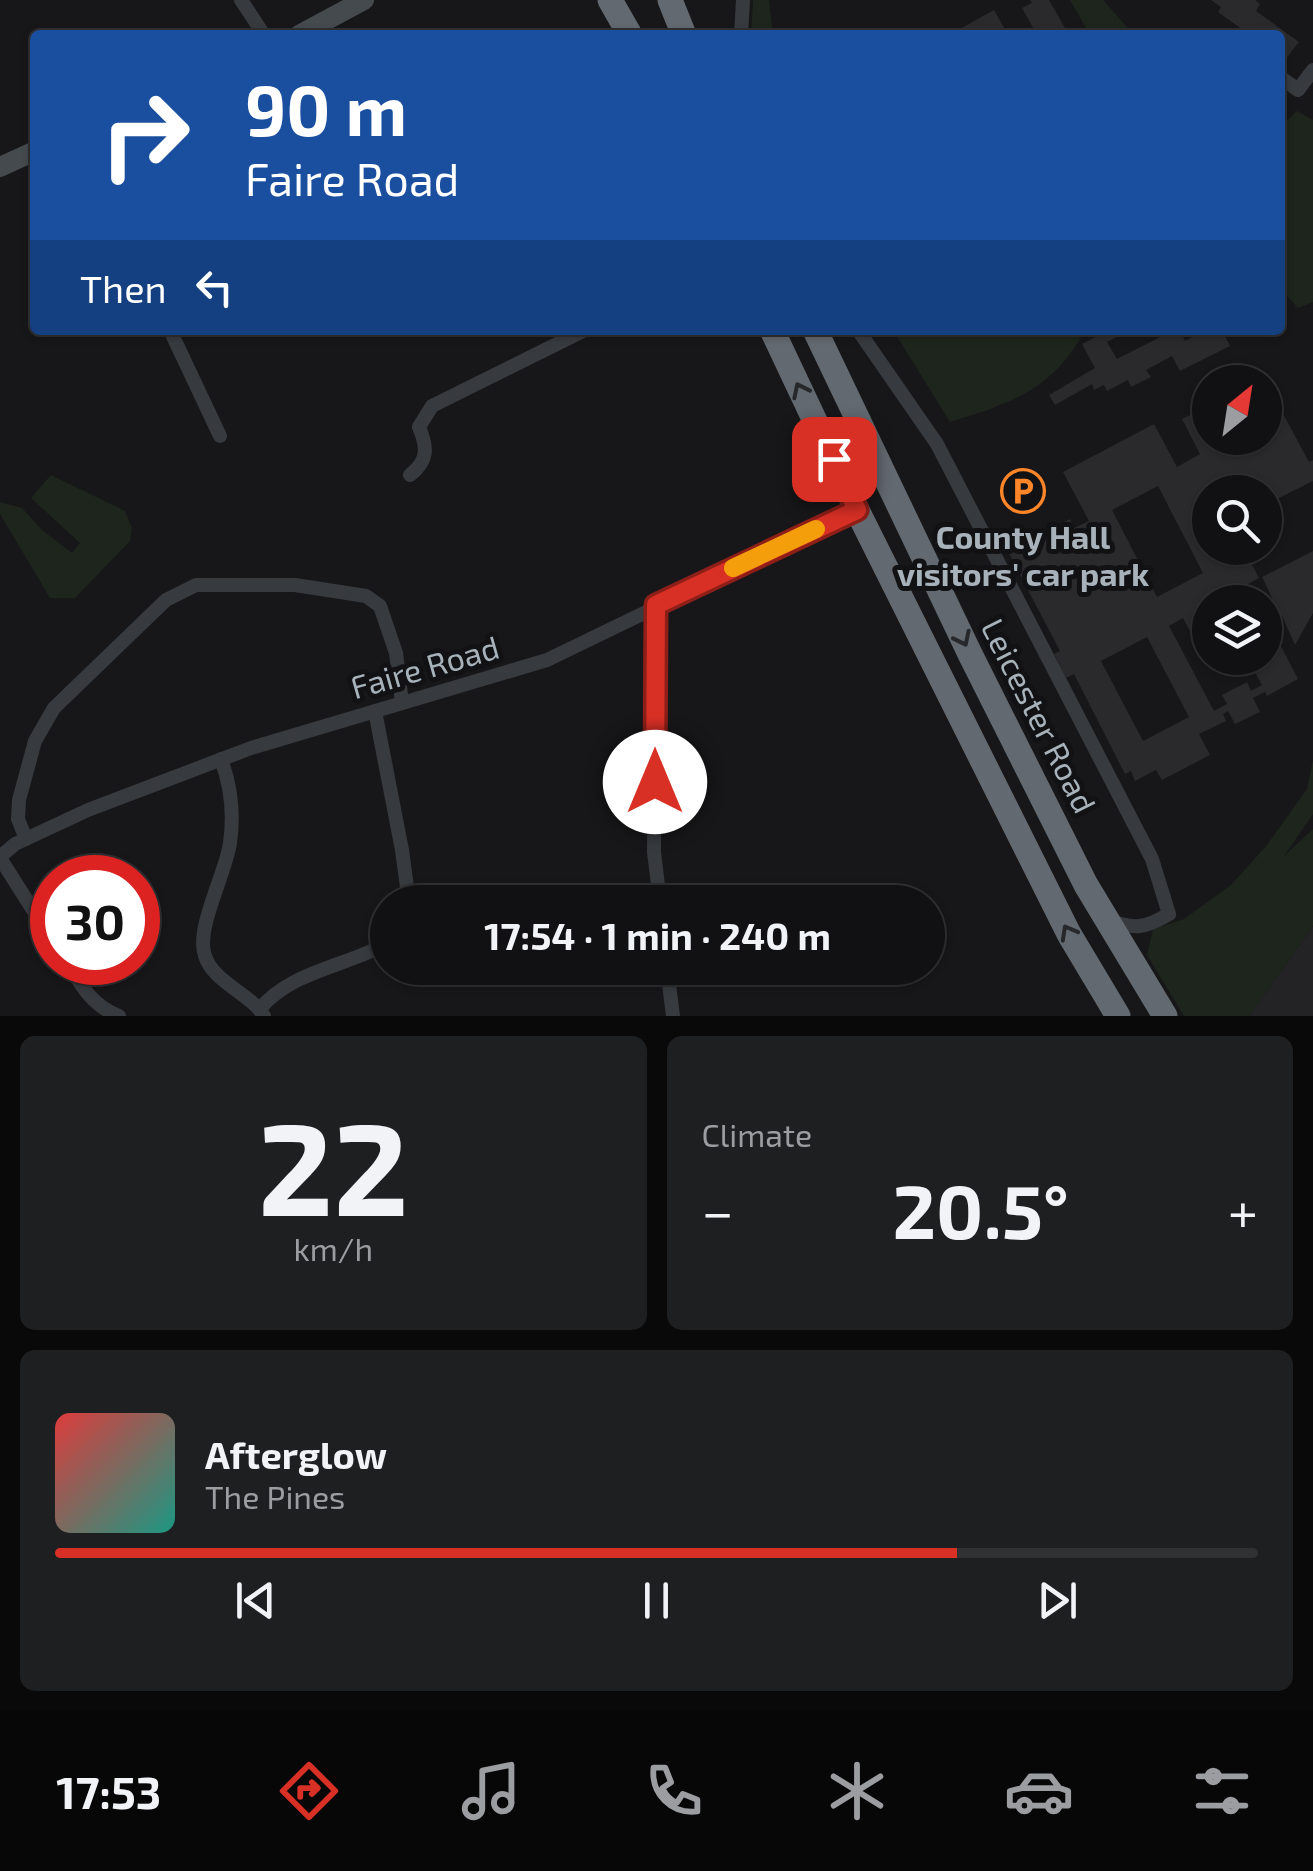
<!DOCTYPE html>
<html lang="en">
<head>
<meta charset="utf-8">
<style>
  :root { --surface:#111113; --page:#1e1f21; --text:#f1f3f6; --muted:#9c9da0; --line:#303133; --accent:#d93025 }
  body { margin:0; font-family:"Exo 2",sans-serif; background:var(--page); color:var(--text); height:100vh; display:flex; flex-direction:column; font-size:38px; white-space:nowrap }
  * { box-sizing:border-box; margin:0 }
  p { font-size:32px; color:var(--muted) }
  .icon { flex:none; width:55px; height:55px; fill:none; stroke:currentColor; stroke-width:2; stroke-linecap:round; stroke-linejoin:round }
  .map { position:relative; height:1016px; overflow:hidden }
  .panel { display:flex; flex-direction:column; gap:20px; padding:20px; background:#09090a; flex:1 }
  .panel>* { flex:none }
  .guide { position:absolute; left:30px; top:30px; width:1255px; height:305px; border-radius:10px; box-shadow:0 2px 8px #0004,0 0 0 2px var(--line); background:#1a4fa0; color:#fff; overflow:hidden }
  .needle { width:65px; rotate:30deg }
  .fabs { position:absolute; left:1192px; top:365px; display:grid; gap:20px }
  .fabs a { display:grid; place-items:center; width:90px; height:90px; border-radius:50%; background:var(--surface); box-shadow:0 2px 8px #0004,0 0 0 2px var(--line); font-size:50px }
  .speed { position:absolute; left:30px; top:855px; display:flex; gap:20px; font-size:50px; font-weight:700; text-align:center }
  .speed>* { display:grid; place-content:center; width:130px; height:130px; border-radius:50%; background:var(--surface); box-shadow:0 2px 8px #0004,0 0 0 2px var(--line); line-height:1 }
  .speed .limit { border:15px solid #d22; background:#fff; color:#111 }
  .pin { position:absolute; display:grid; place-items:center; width:85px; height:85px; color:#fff; margin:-42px; border-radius:20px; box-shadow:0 5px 15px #0006 }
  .me { position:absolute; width:110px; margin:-55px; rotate:0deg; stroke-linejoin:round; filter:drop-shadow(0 0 8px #0008) }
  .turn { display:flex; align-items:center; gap:35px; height:210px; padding:0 50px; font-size:45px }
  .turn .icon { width:130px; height:130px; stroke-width:2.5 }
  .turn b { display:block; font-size:70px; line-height:85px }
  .then { display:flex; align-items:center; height:95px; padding:0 50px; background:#0003; gap:20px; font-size:38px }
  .big { font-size:75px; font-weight:700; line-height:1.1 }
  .panel .card { flex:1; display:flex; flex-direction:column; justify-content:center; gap:15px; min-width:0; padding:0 35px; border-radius:15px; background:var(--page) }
  .panel .dial { align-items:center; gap:0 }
  .dial b { font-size:130px; line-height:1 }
  .song { display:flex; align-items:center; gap:30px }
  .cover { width:120px; height:120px; border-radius:15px; background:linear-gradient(135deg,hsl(0 70% 55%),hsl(170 70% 35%)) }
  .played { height:10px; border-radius:5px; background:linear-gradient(90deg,var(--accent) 75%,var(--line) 75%) }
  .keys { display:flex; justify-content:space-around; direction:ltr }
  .heat { display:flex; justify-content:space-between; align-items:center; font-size:55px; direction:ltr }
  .panel .tiles { flex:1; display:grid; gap:20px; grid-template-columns:1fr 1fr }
  .card:last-child { grid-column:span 2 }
  .trip { position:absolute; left:370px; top:885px; width:575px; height:100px; border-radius:50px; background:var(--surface); box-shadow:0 2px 8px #0004,0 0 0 2px var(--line); font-weight:700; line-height:100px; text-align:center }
  .menu { display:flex; height:160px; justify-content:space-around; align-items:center; background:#070708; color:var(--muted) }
  .menu .icon { width:70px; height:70px }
  .menu .selected { color:var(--accent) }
  .menu b { font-size:45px; color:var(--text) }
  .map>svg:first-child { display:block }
  .built { fill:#232326 }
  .green { fill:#1d251c }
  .building { fill:#2a2a2d; fill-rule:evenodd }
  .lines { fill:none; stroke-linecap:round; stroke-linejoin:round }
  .street { stroke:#373a3f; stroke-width:14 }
  .secondary { stroke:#454a4f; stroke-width:20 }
  .highway { stroke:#636970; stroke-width:25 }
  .oneway { stroke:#26282b }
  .route-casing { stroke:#8d1f18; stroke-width:25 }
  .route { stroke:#d93025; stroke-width:18 }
  .slow { stroke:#f59e0b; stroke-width:18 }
  .labels { text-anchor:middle; stroke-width:10; stroke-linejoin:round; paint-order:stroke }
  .poi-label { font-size:32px; font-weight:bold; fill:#a7b2ba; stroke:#121214 }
  .street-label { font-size:32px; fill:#a7b2ba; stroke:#121214 }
</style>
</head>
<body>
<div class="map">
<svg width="1313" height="1016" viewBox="0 0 1313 1016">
  <rect width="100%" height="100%" fill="#171719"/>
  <path class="built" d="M1313,926V1016H1249Z"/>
  <g class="green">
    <path d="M753,0H769L773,35H751Z"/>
    <path d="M1070,0H1103L1134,35H1090Z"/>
    <path d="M1297,111L1313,120V302L1298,308L1284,292L1280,263V127Z"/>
    <path d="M893,330H1085C1054,389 1010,404 950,422Z"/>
    <path d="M51,475L125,511L132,528L130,541L75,598H50L0,514V502L22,508L41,529L72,553L80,543L31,498Z"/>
    <path d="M1313,760V814L1284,856L1313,829V926L1249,1016H1184L1147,955L1153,929L1184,919L1231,885L1267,845L1307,789Z"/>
  </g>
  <g class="building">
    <path d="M1030,0H1049L1069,35H1037L1022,8L1032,3Z"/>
    <path d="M1211,0H1255L1260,4L1256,11L1299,42L1285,60L1280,57V35H1250L1218,12L1221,7Z"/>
    <path d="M994,10L1007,33L958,35L956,31Z"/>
    <path d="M1109,330H1114L1117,337L1107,342L1117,359L1174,330H1180L1185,341L1206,330H1222L1230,346L1180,371L1172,356L1146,370L1151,377L1131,387L1128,380L1107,391L1104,385L1094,390L1092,384L1055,405L1049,395L1095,368L1082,344Z"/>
    <path d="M1264,378L1309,462L1313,460V481L1265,505V492H1210V548H1229L1236,560L1247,555L1259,578L1248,584L1257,602H1210L1204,607L1210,625L1192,635L1183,618L1169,626L1214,711L1227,704L1222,695L1247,682L1251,691L1262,685L1247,658H1265V607L1274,602L1262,577L1313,551V613L1295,645L1282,616L1269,623L1298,679L1267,696L1265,692L1253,698L1260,712L1235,724L1228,711L1223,714L1226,721L1199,734L1210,755L1162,780L1156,770L1135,781L1131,771L1125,774L1074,674L1066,678L1054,654L1060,651L1007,550L1070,519L1074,528L1089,521L1063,472L1154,424L1177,467L1200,454L1182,419L1210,405V438H1265V382H1255ZM1158,486L1203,573L1157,597L1112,510ZM1147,637L1189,717L1143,741L1101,661Z"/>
  </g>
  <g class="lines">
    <g class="street">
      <path d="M241,0L264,35"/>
      <path d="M741,35L743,0"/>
      <path d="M1280,77L1298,90L1313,70"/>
      <path d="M170,330L220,436"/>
      <path d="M858,330L937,444L1152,859L1169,914C1146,928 1134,930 1109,920"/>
      <path d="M410,475C428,461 428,448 419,427L432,406L585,330"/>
      <path d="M656,605L654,852L660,902"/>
      <path d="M375,711L402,850L409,902"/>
      <path d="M221,759C231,786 234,815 230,843C226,873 195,929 205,956C214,983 250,993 264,1016"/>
      <path d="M26,839L18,819L19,800L35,741L54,708L166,600L196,585H295L366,596L380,606L396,653L402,703"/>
      <path d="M0,857L15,844L88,810L251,748L547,660L857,510"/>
      <path d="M0,858L52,940"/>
      <path d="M67,962C81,985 92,1006 119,1016"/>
      <path d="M667,968L673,1016"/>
      <path d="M260,1009C289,972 347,966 388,943"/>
    </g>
    <g class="secondary">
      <path d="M299,35L364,0"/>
      <path d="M0,167L35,151"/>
    </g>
    <g class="highway">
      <path d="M610,0L630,35"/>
      <path d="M670,0L684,35"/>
      <path d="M772,330L857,510L1069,934L1118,1016"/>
      <path d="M815,330L970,654L1086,885L1165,1016"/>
    </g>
  </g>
  <defs><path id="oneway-chevron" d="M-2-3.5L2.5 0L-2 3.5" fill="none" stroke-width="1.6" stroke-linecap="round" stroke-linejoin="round" transform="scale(2.5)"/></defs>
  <g class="oneway">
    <use href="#oneway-chevron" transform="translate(800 390) rotate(-116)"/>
    <use href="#oneway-chevron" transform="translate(963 639) rotate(64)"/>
    <use href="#oneway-chevron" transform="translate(1068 932) rotate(-119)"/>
  </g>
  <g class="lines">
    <g class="route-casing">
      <path id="route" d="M655,782L656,605L857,510L834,459"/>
    </g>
    <use href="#route" class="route"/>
    <path class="slow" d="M733,568L816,529"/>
  </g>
  <defs>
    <g id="parking-ring" transform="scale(2.25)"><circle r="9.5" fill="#121214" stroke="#ff8529" stroke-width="1.5"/><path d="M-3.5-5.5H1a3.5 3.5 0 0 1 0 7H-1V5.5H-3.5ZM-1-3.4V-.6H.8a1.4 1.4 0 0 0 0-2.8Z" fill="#ff8529"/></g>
  </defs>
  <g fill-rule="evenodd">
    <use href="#parking-ring" x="1023" y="491"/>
  </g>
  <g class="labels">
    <g class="poi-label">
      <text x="1023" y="549">County Hall<tspan x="1023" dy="37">visitors' car park</tspan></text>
    </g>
    <g class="street-label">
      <text transform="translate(425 668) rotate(-16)" y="11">Faire Road</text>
      <text transform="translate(1038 716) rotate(63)" y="11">Leicester Road</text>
    </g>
  </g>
</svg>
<div class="fabs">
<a><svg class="needle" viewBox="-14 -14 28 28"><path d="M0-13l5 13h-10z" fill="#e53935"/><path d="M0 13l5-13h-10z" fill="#9c9da0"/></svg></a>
<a><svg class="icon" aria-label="search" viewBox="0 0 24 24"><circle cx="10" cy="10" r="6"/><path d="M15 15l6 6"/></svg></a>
<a><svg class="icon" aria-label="layers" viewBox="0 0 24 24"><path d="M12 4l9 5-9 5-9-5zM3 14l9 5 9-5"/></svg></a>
</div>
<div class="speed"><div class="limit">30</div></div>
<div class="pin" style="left:834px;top:459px;background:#d93025"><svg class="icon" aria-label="arrive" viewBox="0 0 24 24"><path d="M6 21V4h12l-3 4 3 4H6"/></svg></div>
<svg class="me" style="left:655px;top:782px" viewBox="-20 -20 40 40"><circle r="19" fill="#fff"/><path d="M0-13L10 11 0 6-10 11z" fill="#d93025"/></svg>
<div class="trip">17:54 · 1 min · 240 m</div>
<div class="guide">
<div class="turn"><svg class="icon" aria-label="right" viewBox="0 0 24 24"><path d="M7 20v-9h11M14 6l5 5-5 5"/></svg><div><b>90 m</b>Faire Road</div></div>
<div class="then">Then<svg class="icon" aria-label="left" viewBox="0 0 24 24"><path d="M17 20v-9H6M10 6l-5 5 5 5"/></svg></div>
</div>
</div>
<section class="panel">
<div class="tiles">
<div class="card dial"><b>22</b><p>km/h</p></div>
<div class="card"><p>Climate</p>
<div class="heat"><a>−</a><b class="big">20.5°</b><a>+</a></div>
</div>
<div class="card">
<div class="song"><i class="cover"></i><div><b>Afterglow</b><p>The Pines</p></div></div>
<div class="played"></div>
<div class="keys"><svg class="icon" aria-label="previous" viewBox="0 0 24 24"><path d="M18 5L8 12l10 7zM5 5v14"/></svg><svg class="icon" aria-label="pause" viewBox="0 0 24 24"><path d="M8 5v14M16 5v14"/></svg><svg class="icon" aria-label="next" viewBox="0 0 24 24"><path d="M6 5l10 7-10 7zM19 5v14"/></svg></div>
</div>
</div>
</section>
<nav class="menu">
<b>17:53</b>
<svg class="icon selected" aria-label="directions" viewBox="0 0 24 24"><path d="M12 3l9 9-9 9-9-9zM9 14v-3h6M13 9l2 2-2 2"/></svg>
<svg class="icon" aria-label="music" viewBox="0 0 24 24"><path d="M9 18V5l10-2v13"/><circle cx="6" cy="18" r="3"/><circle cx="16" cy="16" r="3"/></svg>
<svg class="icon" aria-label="phone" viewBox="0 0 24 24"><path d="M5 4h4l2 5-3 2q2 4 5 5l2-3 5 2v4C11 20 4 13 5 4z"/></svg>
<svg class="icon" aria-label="climate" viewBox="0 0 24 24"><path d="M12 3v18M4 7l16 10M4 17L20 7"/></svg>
<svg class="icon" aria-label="car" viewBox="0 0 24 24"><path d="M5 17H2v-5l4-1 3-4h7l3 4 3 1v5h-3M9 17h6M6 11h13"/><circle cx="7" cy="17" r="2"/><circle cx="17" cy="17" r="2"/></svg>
<svg class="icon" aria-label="filters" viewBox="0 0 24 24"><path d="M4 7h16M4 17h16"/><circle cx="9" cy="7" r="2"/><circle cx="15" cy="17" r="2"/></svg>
</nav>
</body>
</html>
